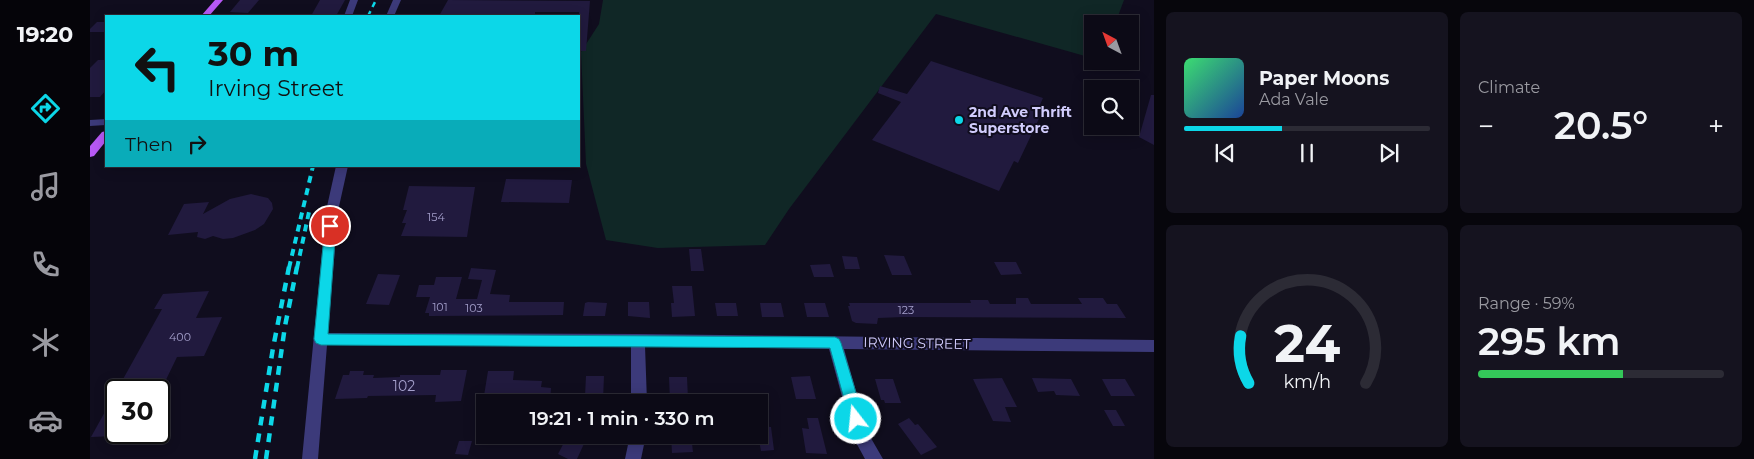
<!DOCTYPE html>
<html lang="en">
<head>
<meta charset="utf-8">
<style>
  :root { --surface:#0c0a16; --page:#15131f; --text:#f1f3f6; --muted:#9a9aa1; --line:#2c2b35; --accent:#0cd7e8 }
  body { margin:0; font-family:Montserrat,sans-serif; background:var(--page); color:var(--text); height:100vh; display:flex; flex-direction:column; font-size:19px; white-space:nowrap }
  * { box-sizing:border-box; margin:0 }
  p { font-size:16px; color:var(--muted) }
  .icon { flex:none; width:28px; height:28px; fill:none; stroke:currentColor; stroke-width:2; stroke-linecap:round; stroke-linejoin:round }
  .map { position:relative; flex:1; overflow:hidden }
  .panel { display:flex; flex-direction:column; gap:12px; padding:12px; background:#07060c; width:600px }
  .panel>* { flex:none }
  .hud { position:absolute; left:15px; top:15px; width:475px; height:152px; border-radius:0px; box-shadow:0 2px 12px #0003,0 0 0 1px var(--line); background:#0cd7e8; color:#111; overflow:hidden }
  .needle { width:32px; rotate:319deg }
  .controls { position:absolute; left:994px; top:15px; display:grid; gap:10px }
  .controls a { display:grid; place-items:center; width:55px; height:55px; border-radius:0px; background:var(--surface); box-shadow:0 2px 12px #0003,0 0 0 1px var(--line); font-size:25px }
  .speed { position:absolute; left:15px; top:379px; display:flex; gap:10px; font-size:25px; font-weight:700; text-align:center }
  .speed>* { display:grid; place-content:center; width:65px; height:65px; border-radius:50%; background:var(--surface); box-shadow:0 2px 12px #0003,0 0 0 1px var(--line); line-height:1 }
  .speed .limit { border:2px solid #111; border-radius:8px; background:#fff; color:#111 }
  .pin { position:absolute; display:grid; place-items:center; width:42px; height:42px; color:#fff; margin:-21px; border:2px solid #fff; border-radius:50%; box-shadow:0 1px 5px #0007 }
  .me { position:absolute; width:55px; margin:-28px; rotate:344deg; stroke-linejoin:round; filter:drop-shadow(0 0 4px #0008) }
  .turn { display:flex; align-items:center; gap:18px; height:105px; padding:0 20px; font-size:22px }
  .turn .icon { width:65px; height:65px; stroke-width:2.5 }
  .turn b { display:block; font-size:35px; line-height:42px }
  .then { display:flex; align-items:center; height:48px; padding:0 20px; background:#0003; gap:10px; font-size:19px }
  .big { font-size:38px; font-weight:600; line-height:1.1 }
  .panel .widget { flex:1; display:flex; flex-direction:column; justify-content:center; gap:8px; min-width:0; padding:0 18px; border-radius:8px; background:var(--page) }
  .panel .dial { align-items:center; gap:0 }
  .dial svg { height:130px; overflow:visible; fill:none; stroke:var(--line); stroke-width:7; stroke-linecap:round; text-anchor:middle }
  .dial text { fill:var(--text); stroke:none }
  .song { display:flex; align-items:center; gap:15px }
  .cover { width:60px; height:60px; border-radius:8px; background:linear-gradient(135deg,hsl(140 70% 55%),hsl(220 70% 35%)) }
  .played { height:5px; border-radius:2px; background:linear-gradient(90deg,var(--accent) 40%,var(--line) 40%) }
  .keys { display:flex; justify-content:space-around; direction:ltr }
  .heat { display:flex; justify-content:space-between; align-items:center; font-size:28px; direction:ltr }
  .charge { height:8px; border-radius:4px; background:linear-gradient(90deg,#34c759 59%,var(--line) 0) }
  .panel .tiles { flex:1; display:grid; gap:12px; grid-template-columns:repeat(2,1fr) }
  .trip { position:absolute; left:386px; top:394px; width:292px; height:50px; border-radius:0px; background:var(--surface); box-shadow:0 2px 12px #0003,0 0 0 1px var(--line); font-weight:600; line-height:50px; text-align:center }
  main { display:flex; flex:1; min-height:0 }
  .tabs { display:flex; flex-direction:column; width:90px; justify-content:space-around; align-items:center; background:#050409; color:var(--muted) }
  .tabs .icon { width:35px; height:35px }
  .tabs .active { color:var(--accent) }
  .tabs b { font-size:22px; color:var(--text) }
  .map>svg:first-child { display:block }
  .green { fill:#102726 }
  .building { fill:#211a3e }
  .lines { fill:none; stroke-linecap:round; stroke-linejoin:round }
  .minor { fill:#3c3a7a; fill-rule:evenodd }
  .major { fill:#b859f6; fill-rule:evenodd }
  .rail-far2 { stroke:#0cd7e8; stroke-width:2.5; stroke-dasharray:5.5 4.5; stroke-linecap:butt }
  .rail-far1 { stroke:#0cd7e8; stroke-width:4; stroke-dasharray:7 5.5; stroke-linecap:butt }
  .rail { stroke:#0cd7e8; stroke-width:4.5; stroke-dasharray:9 8; stroke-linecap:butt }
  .route { fill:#0cd7e8; stroke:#088c97 }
  .poi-dot { fill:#0cd7e8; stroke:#100d1e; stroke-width:2 }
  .labels { text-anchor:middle; stroke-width:4; stroke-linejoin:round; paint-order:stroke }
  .number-label { font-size:11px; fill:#a5a0cc }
  .poi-label { font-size:14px; font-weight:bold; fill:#d1ccfc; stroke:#100d1e; text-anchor:start }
  .street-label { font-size:14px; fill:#d1ccfc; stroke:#100d1e }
  .near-number-label { font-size:14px; fill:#a5a0cc }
</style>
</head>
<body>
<main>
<nav class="tabs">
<b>19:20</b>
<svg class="icon active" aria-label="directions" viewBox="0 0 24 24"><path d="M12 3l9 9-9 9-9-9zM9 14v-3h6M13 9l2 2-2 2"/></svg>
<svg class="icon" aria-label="music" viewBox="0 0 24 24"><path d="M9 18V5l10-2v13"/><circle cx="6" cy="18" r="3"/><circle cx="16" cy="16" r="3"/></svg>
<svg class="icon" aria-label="phone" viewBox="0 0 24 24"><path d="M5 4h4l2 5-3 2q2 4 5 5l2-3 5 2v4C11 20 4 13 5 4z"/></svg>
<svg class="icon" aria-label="climate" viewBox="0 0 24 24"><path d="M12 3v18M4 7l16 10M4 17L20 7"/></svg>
<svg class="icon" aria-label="car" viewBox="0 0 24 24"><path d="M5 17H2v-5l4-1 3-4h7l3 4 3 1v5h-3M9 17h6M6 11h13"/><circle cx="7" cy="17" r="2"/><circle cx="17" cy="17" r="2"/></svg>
</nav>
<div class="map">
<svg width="1064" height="459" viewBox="0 0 1064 459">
  <rect width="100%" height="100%" fill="#100d1e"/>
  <path class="green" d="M513,0H1034L1025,24H1002V58L846,14L699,209L675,245L568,248L516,240L496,164L491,52L509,24Z"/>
  <g class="building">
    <path d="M150,0H169L158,13L140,12Z"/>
    <path d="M230,0H255L246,16H221Z"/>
    <path d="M358,0L500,1L496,51H489V12H445V16H349Z"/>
    <path d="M7,22H16V32H0V29Z"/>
    <path d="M8,60H16V90L10,97H0V68Z"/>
    <path d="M841,61L953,98L949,107L954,108L928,163L924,161L909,191L782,140L811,102L788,93L790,86L817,94Z"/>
    <path d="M1061,95H1064V145L1049,137Z"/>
    <path d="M416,179L482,180L479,203L411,202Z"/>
    <path d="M319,186L385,187L377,237L311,236L316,223H312L317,210H313Z"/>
    <path d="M161,194L178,198L182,203L183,209L174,224L165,230L143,238L133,239L123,236L115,239L107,237L108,232L78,235L94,204L119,202L113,214L140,199Z"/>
    <path d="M599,249H611L614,271H601Z"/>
    <path d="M794,255L814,256L822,275H802Z"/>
    <path d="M752,256L767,257L770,269H755Z"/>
    <path d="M904,262H926L932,274L911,275Z"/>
    <path d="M740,264L744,277H724L720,265Z"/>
    <path d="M381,268L406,270L400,294L420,295L419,302H474L473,315L339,316V313H335L340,297H326L329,285H344L346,277H372L366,299H387L392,280L378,279Z"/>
    <path d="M288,274L310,275L299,305L276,304Z"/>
    <path d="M582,286H602L605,316L582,317L581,303H584Z"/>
    <path d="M119,291L106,318L132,317L114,356L87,357L71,390H27L72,309H64L73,294Z"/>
    <path d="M926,298H938L941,304H992L988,298H1013L1017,304H1027L1036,318L813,317L788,318L787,324L766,323L762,321L758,306H760L759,303H881L880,300H898L900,304H926Z"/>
    <path d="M498,302L517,303L515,316H493L495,303Z"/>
    <path d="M538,302H559L560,318L538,316Z"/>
    <path d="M625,303H646L648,316H627Z"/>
    <path d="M670,303H691L694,317H672Z"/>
    <path d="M714,303H735L739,317H717Z"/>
    <path d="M351,370H377L371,401L345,402L346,395L278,396L277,398L245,399L253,375H259L260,371H274L273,375H284L283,378L310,377V375H350Z"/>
    <path d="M398,371H424L423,380L452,381L451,387L461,388L460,402H393Z"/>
    <path d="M496,376H514L513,400H500L501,396H495Z"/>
    <path d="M720,376L726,399H706L701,377Z"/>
    <path d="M579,377H597L598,399H595V402H580Z"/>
    <path d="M912,378L927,407H915L921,422L903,421L883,379Z"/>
    <path d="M942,378L981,379L990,396L966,395L964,391L948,392Z"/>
    <path d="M785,379H803L811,403H795L794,400H791Z"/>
    <path d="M1012,379H1035L1045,396H1021Z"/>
    <path d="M26,392V436L1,437Z"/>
    <path d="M1014,410H1026L1035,426H1023Z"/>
    <path d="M717,418H728L737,454L716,453L712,428L719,429Z"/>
    <path d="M819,418L825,425L828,424L847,447L831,455L808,424Z"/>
    <path d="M670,426L681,427L684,450L671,451L668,435H670Z"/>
    <path d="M478,435H498L487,459H478L468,454Z"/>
    <path d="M581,435H601L603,452L582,453Z"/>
    <path d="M369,441H382L378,455L365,454Z"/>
  </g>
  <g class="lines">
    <g class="minor">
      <path d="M260,0H268L262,16H254Z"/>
      <path d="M303,0H311L304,16H296Z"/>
      <path d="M16,119V125L0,126V120Z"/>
      <path d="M246,166H258L248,211L238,333L548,334L1064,340V352L754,349L778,433L793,459H775L763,437L739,349L555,346L557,402H541V346L237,345L228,459H212L236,211Z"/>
      <path d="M540,435H556L551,459H535Z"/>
    </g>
    <g class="major">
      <path d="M125,0H133L119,16H111Z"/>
      <path d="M16,131V141L4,156L0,157V146L12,132Z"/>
    </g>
    <path class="rail-far2" d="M278,16L286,0"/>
    <g class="rail-far1">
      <path d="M199,268L223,166"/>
      <path d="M207,268L219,212"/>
    </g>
    <g class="rail">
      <path d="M165,459L183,348L199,267"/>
      <path d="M176,459L195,326L207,267"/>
    </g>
  </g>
  <path class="route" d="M240,222L246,226L238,334L745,337L749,339L751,343L774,419L772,424L766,426L761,424L740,348L231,345L226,343L224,339L235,226Z"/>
  <circle class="poi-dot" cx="869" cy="120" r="5"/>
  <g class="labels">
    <g class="number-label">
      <text x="346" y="221">154</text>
      <text x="350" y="311">101</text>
      <text x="384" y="312">103</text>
      <text x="816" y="314">123</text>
      <text x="90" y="341">400</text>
    </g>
    <g class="poi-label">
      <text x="879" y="117">2nd Ave Thrift<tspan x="879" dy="16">Superstore</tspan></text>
    </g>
    <g class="street-label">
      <text transform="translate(827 343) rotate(1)" y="5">IRVING STREET</text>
    </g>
    <g class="near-number-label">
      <text x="314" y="391">102</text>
    </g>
  </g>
</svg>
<div class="controls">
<a><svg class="needle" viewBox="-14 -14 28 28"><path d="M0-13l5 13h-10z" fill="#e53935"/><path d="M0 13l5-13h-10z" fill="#9a9aa1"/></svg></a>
<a><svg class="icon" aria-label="search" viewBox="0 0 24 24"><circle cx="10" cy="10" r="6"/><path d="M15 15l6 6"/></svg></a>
</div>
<div class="speed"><div class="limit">30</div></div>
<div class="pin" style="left:240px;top:226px;background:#d93025"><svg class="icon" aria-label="arrive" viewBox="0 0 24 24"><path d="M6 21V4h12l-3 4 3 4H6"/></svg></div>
<svg class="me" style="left:766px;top:419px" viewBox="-20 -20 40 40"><circle r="17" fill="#0cd7e8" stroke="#fff" stroke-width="3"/><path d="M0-11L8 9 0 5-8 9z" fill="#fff"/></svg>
<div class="trip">19:21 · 1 min · 330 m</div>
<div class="hud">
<div class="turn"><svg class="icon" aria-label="left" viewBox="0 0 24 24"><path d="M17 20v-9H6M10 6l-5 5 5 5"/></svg><div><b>30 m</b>Irving Street</div></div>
<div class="then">Then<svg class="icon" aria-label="right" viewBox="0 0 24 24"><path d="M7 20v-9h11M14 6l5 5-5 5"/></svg></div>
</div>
</div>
<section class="panel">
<div class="tiles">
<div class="widget">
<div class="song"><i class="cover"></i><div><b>Paper Moons</b><p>Ada Vale</p></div></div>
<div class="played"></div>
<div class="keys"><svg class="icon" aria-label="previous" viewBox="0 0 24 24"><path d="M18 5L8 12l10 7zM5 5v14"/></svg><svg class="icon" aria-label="pause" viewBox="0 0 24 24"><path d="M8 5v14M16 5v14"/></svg><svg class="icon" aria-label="next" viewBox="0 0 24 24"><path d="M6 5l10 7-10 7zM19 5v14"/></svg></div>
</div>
<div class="widget"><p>Climate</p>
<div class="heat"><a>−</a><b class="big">20.5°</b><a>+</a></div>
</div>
<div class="widget dial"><svg viewBox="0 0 100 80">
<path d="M14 69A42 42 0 1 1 86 69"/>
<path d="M14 69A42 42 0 0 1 9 40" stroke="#0cd7e8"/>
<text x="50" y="56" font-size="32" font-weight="700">24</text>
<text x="50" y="72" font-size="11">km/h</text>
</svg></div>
<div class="widget"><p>Range · 59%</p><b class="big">295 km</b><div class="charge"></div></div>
</div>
</section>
</main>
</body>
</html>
